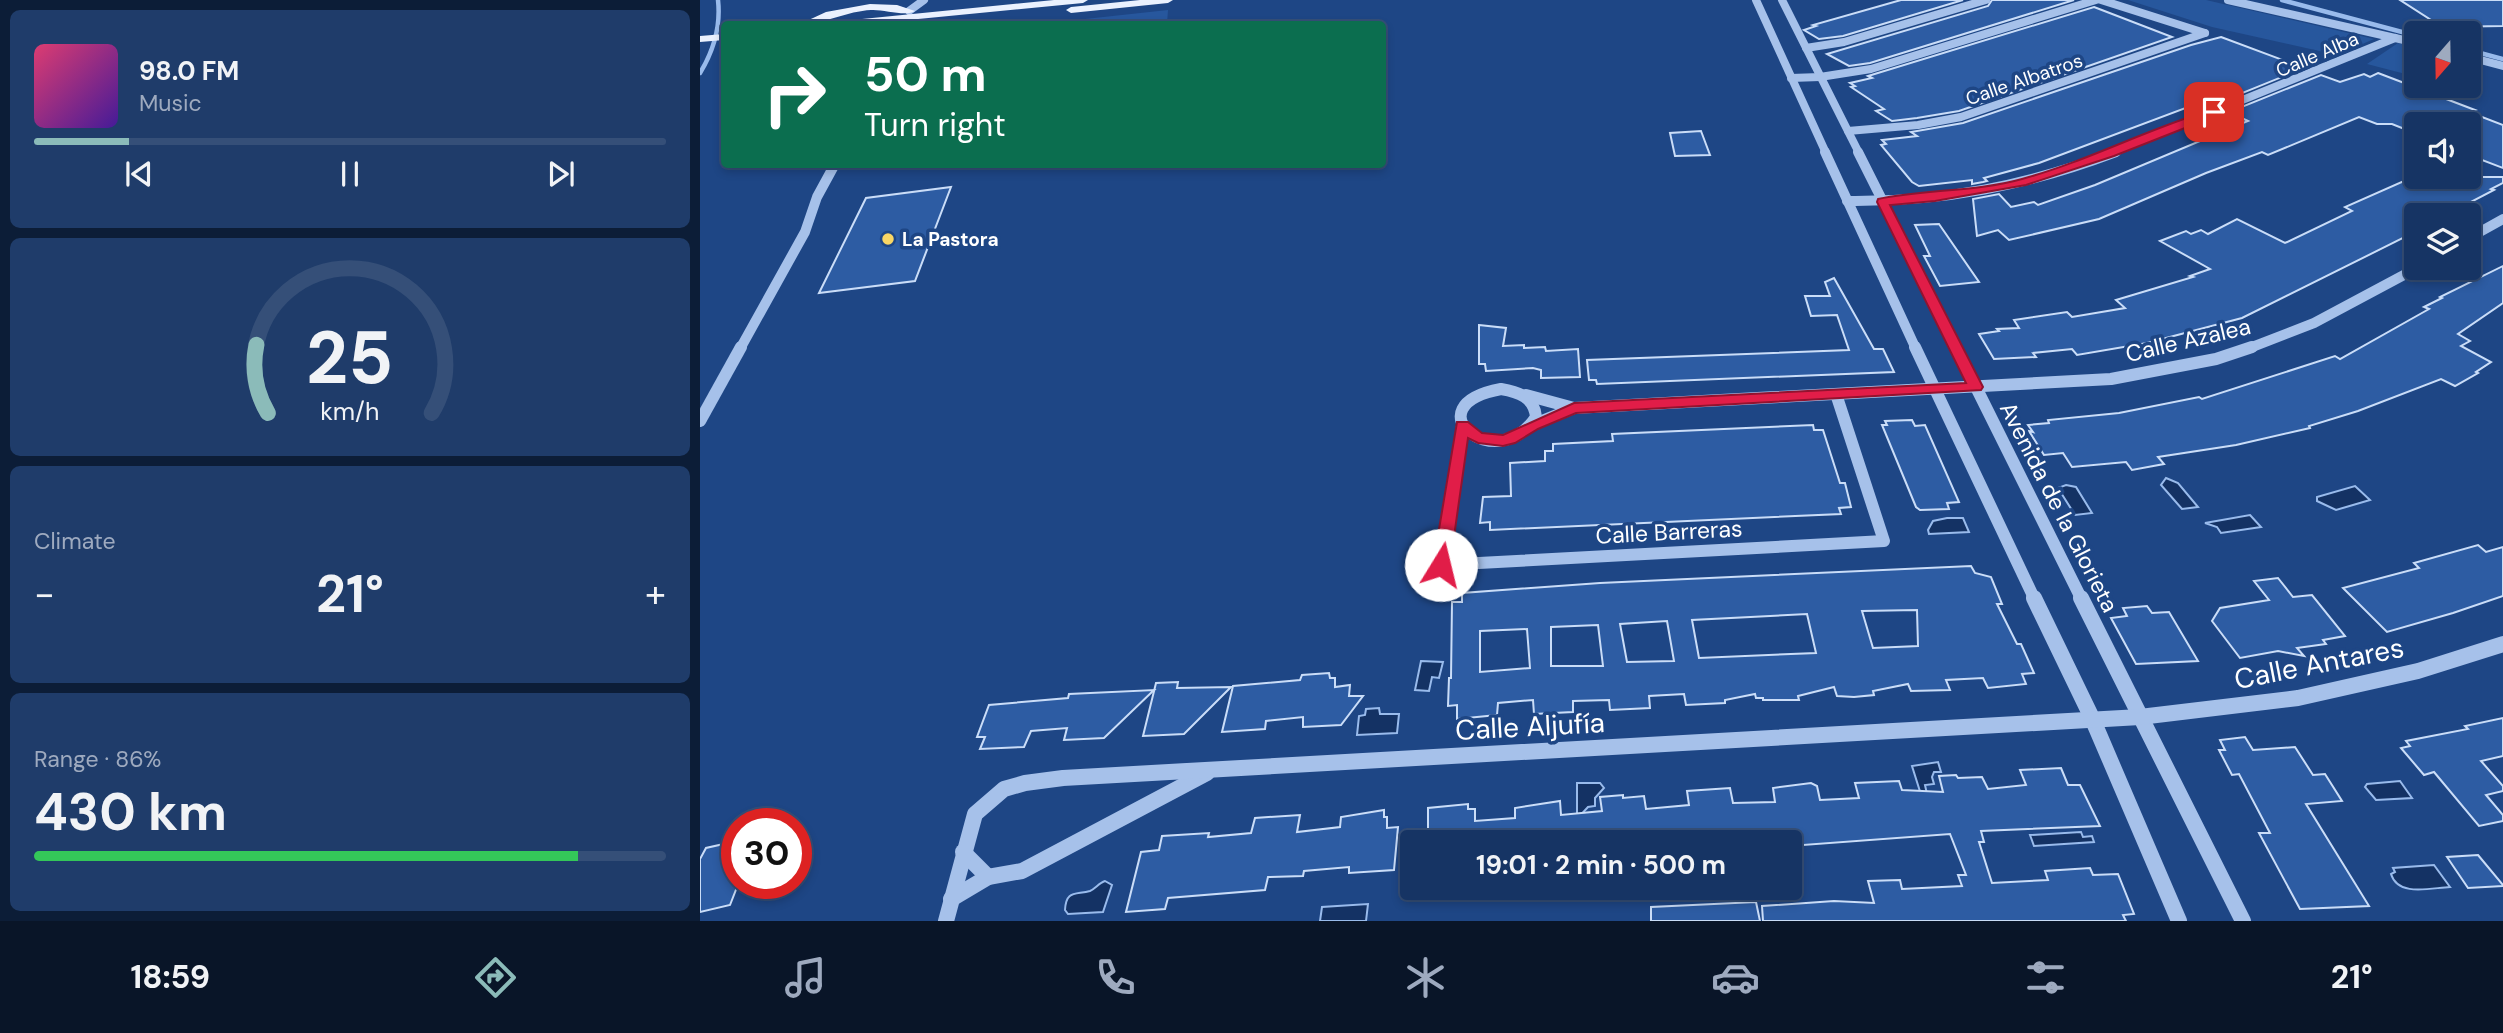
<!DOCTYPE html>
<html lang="en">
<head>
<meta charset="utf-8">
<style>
  :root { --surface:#163464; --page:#1f3c6a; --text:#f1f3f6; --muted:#9eaabf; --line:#354f78; --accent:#8bbbb9 }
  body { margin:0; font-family:"DM Sans",sans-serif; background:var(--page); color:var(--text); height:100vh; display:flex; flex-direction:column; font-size:26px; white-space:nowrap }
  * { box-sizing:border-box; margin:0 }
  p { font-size:23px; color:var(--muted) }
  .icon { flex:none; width:38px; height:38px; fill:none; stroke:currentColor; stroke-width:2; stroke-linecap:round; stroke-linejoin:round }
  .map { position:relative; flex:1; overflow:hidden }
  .panel { display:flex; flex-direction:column; gap:10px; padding:10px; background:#0c1d37; width:700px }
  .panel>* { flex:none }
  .top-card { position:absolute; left:21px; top:21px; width:665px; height:147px; border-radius:7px; box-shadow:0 4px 10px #0003,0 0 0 2px var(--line); background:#0b6e4f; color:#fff; overflow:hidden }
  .needle { width:46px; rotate:200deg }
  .tools { position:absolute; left:1704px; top:21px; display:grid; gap:14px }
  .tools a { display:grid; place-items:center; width:77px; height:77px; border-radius:7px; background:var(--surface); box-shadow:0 4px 10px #0003,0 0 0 2px var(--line); font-size:35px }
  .speed { position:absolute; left:21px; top:808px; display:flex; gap:14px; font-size:35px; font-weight:700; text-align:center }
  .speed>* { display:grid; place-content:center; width:91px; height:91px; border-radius:50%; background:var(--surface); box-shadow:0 4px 10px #0003,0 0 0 2px var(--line); line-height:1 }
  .speed .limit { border:10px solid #d22; background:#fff; color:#111 }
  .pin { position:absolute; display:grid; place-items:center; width:60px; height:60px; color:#fff; margin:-30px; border-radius:14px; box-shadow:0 4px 10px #0006 }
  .me { position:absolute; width:77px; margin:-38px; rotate:9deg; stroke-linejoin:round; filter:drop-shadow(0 0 5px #0008) }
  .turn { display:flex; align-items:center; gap:24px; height:147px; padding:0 28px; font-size:32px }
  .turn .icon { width:91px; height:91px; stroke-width:2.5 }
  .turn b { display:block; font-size:49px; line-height:60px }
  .big { font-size:52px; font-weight:700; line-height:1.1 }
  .panel .widget { flex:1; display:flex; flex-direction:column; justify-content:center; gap:10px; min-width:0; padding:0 24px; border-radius:10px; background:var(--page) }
  .panel .dial { align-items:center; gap:0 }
  .dial svg { height:182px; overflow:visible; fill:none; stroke:var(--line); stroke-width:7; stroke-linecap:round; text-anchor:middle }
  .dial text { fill:var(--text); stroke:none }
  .song { display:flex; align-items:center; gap:21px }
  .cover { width:84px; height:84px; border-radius:10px; background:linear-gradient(135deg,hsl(340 70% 55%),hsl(260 70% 35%)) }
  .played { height:7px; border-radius:4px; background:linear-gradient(90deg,var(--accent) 15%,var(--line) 15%) }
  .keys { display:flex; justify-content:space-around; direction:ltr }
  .heat { display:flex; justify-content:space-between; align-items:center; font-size:38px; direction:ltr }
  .charge { height:10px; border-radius:5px; background:linear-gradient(90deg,#34c759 86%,var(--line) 0) }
  .trip { position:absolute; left:700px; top:830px; width:402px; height:70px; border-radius:7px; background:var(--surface); box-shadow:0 4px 10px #0003,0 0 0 2px var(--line); font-weight:700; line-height:70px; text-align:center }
  .menu { display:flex; height:112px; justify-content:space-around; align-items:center; background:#091528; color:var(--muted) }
  .menu .icon { width:49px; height:49px }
  .menu .active { color:var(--accent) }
  .menu b { font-size:32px; color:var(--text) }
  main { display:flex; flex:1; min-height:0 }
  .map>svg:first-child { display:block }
  .green { fill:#27579d }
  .water { fill:#143264; stroke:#99bbec; stroke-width:2 }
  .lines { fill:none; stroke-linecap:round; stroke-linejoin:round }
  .stream { stroke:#99bbec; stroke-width:4.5 }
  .building { fill:#2d5ca3; stroke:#caddf8; stroke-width:2; fill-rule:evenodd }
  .minor-far3 { stroke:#a6c1ea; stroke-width:8 }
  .minor-far2 { stroke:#a6c1ea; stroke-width:10 }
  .minor-far1 { stroke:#a6c1ea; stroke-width:12 }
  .minor { stroke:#a6c1ea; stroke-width:16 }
  .major { fill:#eaf1fe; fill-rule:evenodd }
  .route { fill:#e11d48; stroke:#92132f; stroke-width:2 }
  .poi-dot { fill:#f9d665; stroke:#1e4685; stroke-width:2.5 }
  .labels { text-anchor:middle; stroke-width:7; stroke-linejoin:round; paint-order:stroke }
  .far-street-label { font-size:19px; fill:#fff; stroke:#1e4685 }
  .far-poi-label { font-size:19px; font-weight:bold; fill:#fff; stroke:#1e4685; text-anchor:start }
  .street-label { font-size:23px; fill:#fff; stroke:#1e4685 }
  .near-street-label { font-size:28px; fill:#fff; stroke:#1e4685 }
</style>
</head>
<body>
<main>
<section class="panel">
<div class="widget">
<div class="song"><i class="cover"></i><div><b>98.0 FM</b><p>Music</p></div></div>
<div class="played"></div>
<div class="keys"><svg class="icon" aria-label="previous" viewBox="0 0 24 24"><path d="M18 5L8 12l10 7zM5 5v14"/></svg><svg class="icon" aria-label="pause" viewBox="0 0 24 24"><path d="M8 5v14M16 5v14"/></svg><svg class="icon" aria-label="next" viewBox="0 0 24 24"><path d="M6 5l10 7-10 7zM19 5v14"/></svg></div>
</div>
<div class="widget dial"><svg viewBox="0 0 100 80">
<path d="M14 69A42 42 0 1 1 86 69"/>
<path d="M14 69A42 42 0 0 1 9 39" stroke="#8bbbb9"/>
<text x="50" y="56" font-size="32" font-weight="700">25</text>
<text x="50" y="72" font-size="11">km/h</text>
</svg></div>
<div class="widget"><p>Climate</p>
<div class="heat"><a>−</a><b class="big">21°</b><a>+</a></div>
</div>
<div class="widget"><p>Range · 86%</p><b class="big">430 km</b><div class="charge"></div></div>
</section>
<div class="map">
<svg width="1803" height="921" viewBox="0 0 1803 921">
  <rect width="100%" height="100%" fill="#1e4685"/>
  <g class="green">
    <path d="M1428,0H1506L1674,39L1637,55L1512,27Z"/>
    <path d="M468,10L467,24H383L385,19Z"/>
    <path d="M1698,43L1717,48V77L1667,64Z"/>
  </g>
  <g class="water">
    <path d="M1466,478L1478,483L1498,507L1482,509L1461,485Z"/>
    <path d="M1366,485L1376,487L1392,513L1375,515L1358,488Z"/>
    <path d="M1655,486L1670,500L1636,510L1617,501V497Z"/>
    <path d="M1550,515L1561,527L1521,533L1517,527L1505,523Z"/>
    <path d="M1247,518H1263L1269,532L1229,534L1228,530L1233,521Z"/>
    <path d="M721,661L743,662L739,678L732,677L729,691L715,690Z"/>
    <path d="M679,708L680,714H699L697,733L657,735L659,716L665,715L666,709Z"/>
    <path d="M1238,762L1241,772H1234L1232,777L1234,784L1225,785L1227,794L1223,801L1212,766Z"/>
    <path d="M1700,781L1712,798L1676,800L1665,787L1667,784Z"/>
    <path d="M877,783H900L904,788L895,798V806L888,807L877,819Z"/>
    <path d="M1381,832L1383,837L1392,836L1394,842L1334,846L1330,835Z"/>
    <path d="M1734,865L1750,887C1730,888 1698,897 1691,874L1695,872L1693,868Z"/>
    <path d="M405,881L412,885L403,912L368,914L365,910C366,890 375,895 390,891C395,889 399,883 405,881Z"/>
    <path d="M668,904L666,921H620L622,907Z"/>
  </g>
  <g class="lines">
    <g class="stream">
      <path d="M1582,0L1717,36"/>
      <path d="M1769,50L1803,59"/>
      <path d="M0,73C14,50 21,27 18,0"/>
    </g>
  </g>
  <g class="building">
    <path d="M1201,0H1263L1143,36L1119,39L1104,30L1116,26L1113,25Z"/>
    <path d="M1292,0H1374L1170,63L1149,66L1127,54L1288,6Z"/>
    <path d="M1700,0H1803V26L1742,27Z"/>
    <path d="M1394,7L1472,37L1259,111L1217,118L1192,121L1176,111L1184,109L1151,87L1155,86L1150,83L1172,78L1168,76Z"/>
    <path d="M1521,37L1604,68L1513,105L1504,101L1339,163L1284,178L1287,181L1283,182L1272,184V180L1219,186L1212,182L1181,145L1186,144L1182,140L1217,136L1211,132L1263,123L1491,45Z"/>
    <path d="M1678,73L1775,110L1769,112L1803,125V168L1769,155V113L1744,124H1717V134L1692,124H1677L1659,117L1568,155L1562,152L1506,173L1399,219L1309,240L1298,230L1277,236L1273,199L1299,194L1311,207L1334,202L1338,205L1395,185L1548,121L1529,112L1621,75L1640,82L1664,74L1670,77Z"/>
    <path d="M1001,131L1010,155L975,156L970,133Z"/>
    <path d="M1713,177H1803V183L1791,189L1794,190L1746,215H1717V231L1542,318L1447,343L1377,355L1372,349L1333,353L1336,357L1294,359L1279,334L1299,331L1297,329L1319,328L1314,320L1367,312L1372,317L1425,308L1416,300L1493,277L1490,276L1510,269L1460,241L1486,231L1491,234L1501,230L1508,234L1537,219L1585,243L1652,211L1645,207Z"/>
    <path d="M251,187L215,281L119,293L166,198Z"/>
    <path d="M1239,224L1279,282L1240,286L1224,256H1230L1215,225Z"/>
    <path d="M1803,266V303L1758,334L1770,341L1761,346L1791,362L1776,372L1778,373L1755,386L1741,379L1658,411L1609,426L1610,428L1536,445L1458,457L1464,464L1432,470L1426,462L1372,467L1363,453L1344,455L1329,431L1333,432L1328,425L1349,423L1348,420L1419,413L1499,397L1502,399L1635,356L1640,359L1729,309L1724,307L1742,298L1740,297Z"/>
    <path d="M1134,278L1174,349H1183L1194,372L897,384L896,380H889L887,360L1149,350L1137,315L1111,316L1105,296H1130L1125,282Z"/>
    <path d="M779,325L806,328L803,346L824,345V348L845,347L846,351L878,349L880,377L841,378V370L833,368L786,371L785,364H779Z"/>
    <path d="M1212,420L1215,426L1225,425L1259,502L1247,503L1249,509L1220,510L1216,507L1182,425H1187L1185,421Z"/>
    <path d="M1113,425L1114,430H1123L1140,483H1145L1151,507L1139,508L1141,514L790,530V522L780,523L783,497L811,496L810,463L845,461V451H853V444L913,441L912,434Z"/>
    <path d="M1778,545L1786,552L1803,547V596L1753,613L1687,632L1643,588L1719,568L1714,563Z"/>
    <path d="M1271,566L1275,573L1291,577L1302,604H1297L1317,644H1321L1334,673L1322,674L1326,684L1288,688L1283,678L1246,680L1250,690L1211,691L1208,684L1173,691L1174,695L1154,697L1137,696L1134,687L1098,696L1099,700H1063V698H1056L1055,694L1025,700V703L986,705L984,694L949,696L950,708L910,710L909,700L873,701V712L834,714L833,700L798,703L797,715L757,719V705L748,706L749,678H751L752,602H762V593L900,583ZM1217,610L1218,646L1173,648L1162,611ZM1107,614L1116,653L999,658L992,620ZM967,621L974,661L927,662L920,624ZM898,625L903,666H851V627ZM827,629L830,668L780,672V631Z"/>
    <path d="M1578,578L1593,597L1612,595L1645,636L1623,640L1626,644L1597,648L1604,656L1578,651L1540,658L1512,621L1520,608L1569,600L1554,581Z"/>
    <path d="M1447,606L1452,613L1469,612L1498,661L1436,664L1411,618L1427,616L1423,608Z"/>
    <path d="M629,673L630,678H635V687L650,685L649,696H663L641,725L603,727V717L566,721L565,729L522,732L533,686L600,680L602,675Z"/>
    <path d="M478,682L477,688L531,687L484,734L443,736L456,683Z"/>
    <path d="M454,690L404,738L364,740L367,728L331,731L324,747L280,749L285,737H277L289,705L368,698L369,694Z"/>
    <path d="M1803,718V756L1781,761L1803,786V791L1786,795L1803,815V821L1779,826L1734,772L1724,775L1701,748L1710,746L1706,741L1768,729L1765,726Z"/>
    <path d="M1545,737L1553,750L1595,747L1613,775L1625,774L1642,801L1606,804L1669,906L1600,909L1559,833H1570L1539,774L1532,775L1519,750H1525L1520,740Z"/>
    <path d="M1361,768L1368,785H1380L1400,826L1281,831L1284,842H1279L1292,883L1348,880L1345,871L1390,868L1393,875L1418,874L1434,914L1423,915L1426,921H1063L1062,906L1134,901L1174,903L1168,881L1200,880L1202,889L1262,886L1258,875H1266L1250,834L1090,846V842H728V808L768,804V809H775V821L815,818V808L860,801L861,815L902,811L900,797L923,795V798L944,796L946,809L989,805L987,791L1030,788L1033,803L1075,802L1073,788L1111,783L1117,786L1120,800L1159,798L1155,783L1199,781L1202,790L1243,792L1239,776L1256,775L1258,778L1282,777L1288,789L1326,785L1320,770Z"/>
    <path d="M684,810V817H687V828L698,827L694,870L649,873V867L604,871L603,876L568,877L565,890L468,898L465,909L426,912L441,852L459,850L462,836L509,833L508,837L551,833L555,818L600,815L597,832L640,827L641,817Z"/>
    <path d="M37,841V887L30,905L0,912V859L6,848Z"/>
    <path d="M1778,855L1803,885V886L1768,888L1747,857Z"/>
    <path d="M1056,902L1060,921H951V907Z"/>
  </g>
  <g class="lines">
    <g class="minor-far3">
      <path d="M1056,0L1126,153"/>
      <path d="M1082,0L1159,153"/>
      <path d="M1401,0L1505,33"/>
      <path d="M1528,0L1717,43"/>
      <path d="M209,11L224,0"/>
      <path d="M1106,48L1144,42L1286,0"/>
      <path d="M1769,57L1803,66"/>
      <path d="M1091,78L1120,77L1171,69L1396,0"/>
      <path d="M1148,131L1218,125L1261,117L1505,33"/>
      <path d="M1412,153L1695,38"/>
    </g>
    <g class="minor-far2">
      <path d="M1125,152L1216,349"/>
      <path d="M1158,152L1257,349"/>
      <path d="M1147,201C1244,202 1326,186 1416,152"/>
      <path d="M1769,238L1803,219"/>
      <path d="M40,349L105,232L117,197L135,164"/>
      <path d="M1547,349L1614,323L1717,268"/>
    </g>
    <g class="minor-far1">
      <path d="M1215,347L1335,600"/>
      <path d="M1256,347L1382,600"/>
      <path d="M801,389C819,392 834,397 836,417C796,478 710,406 801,389Z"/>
      <path d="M826,395L874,408L832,425"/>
      <path d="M874,408L1411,379L1516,359L1552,347"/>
      <path d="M0,421L41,347"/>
      <path d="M762,426L741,565L1184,541L1136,394"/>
    </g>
    <g class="minor">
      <path d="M1334,598L1392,718L1479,921"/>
      <path d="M1381,598L1543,921"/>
      <path d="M263,852L288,877"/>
      <path d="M251,899L288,877L322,871L507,773"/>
      <path d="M246,921L275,814L304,789L325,783L363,778L1440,717L1598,698L1718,671L1803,644"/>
    </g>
    <g class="major">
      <path d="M354,0H388L383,3L167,24H137L142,21Z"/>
      <path d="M440,0H473L468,3L371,13L366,10L371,7Z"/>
      <path d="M170,4L197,5L215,11C206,17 183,9 171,10C147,11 118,26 100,24L126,12Z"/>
      <path d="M24,34V40L0,42V36Z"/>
    </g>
  </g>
  <path class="route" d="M1514,109L1518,110V115L1414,156L1326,185L1235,201L1190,205L1283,387L1281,390L876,413L838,429L815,443L803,446L778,443L768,438L750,565L748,569H735L733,565L757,422H768L782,433L803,435L874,403L1266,383L1177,202L1178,199C1225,189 1276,192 1322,179C1388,161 1449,128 1514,109Z"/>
  <circle class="poi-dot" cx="188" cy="239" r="7"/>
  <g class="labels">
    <g class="far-street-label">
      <text transform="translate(1617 54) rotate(-23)" y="7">Calle Alba</text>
      <text transform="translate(1324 79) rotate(-19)" y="7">Calle Albatros</text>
    </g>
    <g class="far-poi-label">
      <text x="202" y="246">La Pastora</text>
    </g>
    <g class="street-label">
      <text transform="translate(1488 340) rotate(-13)" y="8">Calle Azalea</text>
      <text transform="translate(1359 507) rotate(63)" y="8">Avenida de la Glorieta</text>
      <text transform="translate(969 532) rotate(-3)" y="8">Calle Barreras</text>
    </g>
    <g class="near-street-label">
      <text transform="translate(1619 663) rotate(-11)" y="10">Calle Antares</text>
      <text transform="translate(830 726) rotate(-3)" y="10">Calle Aljufía</text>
    </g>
  </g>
</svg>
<div class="tools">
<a><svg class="needle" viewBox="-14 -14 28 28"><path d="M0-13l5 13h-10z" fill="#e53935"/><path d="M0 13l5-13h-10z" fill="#9eaabf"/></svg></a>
<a><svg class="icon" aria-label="sound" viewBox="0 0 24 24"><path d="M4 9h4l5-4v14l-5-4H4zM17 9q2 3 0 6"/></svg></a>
<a><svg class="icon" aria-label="layers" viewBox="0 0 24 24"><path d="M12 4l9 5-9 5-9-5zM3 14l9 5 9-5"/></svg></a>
</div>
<div class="speed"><div class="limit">30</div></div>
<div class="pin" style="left:1514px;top:112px;background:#d93025"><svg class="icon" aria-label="arrive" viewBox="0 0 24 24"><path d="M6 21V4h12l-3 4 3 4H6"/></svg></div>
<svg class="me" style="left:741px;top:565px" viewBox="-20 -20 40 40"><circle r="19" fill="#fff"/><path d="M0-13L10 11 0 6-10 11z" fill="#e11d48"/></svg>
<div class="trip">19:01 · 2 min · 500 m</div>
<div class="top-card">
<div class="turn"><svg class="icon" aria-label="right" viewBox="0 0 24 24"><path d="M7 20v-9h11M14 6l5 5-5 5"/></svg><div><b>50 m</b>Turn right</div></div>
</div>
</div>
</main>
<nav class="menu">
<b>18:59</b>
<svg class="icon active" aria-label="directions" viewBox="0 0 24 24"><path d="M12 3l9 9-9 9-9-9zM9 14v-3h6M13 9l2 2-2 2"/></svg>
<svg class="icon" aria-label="music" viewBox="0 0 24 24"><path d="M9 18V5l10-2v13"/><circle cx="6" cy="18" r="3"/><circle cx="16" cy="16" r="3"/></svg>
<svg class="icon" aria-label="phone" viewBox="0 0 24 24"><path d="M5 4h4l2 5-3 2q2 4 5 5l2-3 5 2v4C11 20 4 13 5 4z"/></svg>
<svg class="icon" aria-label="climate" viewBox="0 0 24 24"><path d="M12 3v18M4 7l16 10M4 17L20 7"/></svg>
<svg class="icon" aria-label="car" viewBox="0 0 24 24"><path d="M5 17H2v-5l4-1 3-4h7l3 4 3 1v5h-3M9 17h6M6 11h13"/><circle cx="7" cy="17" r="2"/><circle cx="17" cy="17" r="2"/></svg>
<svg class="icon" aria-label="filters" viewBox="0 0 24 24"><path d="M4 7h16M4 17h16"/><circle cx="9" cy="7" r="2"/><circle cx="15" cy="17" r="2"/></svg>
<b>21°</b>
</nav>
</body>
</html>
